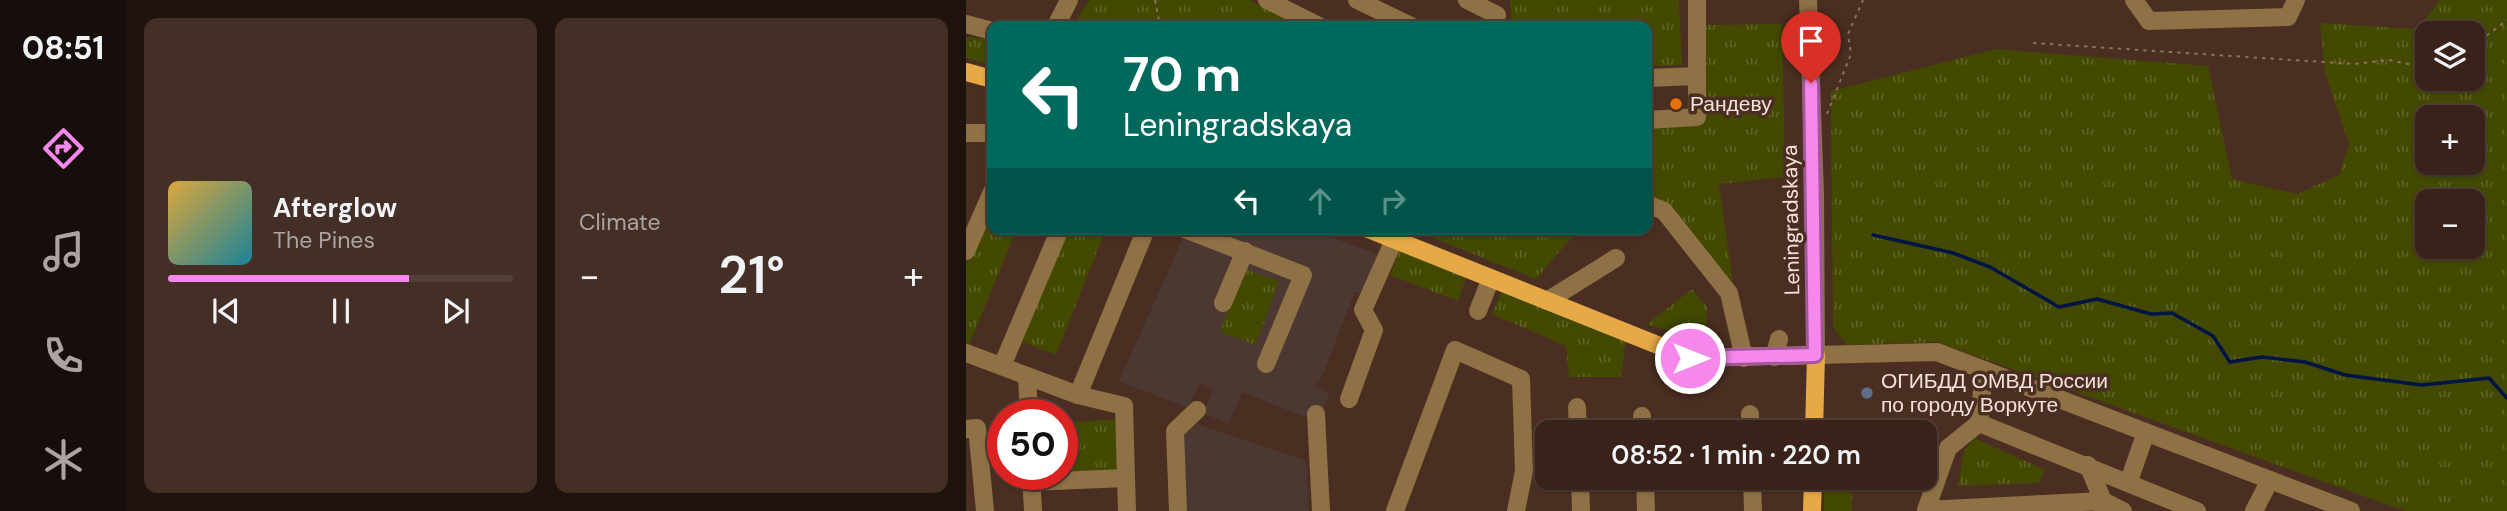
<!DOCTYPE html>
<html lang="en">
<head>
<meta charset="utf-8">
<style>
  :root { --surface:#382219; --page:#432f26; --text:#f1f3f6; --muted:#aba4a2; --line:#523f38; --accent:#f688ec }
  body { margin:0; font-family:"DM Sans",sans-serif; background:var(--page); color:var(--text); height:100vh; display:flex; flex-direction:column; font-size:26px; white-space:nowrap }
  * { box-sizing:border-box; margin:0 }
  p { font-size:23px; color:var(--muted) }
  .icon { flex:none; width:38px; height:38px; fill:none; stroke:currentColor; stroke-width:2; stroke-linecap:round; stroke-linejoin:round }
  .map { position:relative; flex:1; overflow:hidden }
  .side { display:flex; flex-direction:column; gap:18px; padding:18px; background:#1f130e; width:840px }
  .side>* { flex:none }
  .hud { position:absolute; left:21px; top:21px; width:665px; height:214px; border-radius:14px; box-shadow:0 2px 5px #0004,0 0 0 2px var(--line); background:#00695c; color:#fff; overflow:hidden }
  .fabs { position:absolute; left:1449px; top:21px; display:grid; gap:14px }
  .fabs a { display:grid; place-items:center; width:70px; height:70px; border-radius:14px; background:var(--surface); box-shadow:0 2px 5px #0004,0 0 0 2px var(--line); font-size:35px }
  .speed { position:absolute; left:21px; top:399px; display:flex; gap:14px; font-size:35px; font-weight:700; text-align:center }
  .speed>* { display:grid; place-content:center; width:91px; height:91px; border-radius:50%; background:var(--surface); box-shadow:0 2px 5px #0004,0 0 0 2px var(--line); line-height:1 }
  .speed .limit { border:10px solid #d22; background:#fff; color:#111 }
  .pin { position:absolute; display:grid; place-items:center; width:60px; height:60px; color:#fff; margin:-72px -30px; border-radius:50% 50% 50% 0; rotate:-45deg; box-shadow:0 0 7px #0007 }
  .pin .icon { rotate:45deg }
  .me { position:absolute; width:77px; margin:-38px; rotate:90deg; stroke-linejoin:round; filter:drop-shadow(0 0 5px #0008) }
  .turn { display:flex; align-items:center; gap:24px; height:147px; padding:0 21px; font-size:32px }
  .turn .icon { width:91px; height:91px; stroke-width:2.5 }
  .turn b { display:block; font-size:49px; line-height:60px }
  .lanes { display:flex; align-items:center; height:66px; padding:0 21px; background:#0003; justify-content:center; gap:35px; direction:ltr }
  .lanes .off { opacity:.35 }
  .big { font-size:52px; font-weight:600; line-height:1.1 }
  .side .card { flex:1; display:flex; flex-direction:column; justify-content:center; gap:10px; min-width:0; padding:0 24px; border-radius:14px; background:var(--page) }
  .song { display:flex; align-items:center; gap:21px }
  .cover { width:84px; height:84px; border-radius:10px; background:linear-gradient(135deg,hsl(40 70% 55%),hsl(190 70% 35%)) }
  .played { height:7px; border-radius:4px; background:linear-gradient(90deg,var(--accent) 70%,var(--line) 70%) }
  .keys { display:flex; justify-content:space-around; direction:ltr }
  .heat { display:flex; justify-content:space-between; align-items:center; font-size:38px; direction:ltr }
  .side .tiles { flex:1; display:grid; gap:18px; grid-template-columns:repeat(2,1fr) }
  .trip { position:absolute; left:569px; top:420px; width:402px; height:70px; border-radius:14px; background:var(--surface); box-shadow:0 2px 5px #0004,0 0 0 2px var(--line); font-weight:600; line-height:70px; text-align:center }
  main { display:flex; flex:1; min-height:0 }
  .dock { display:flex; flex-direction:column; width:126px; justify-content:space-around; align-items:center; background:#160e0a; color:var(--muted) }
  .dock .icon { width:49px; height:49px }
  .dock .current { color:var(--accent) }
  .dock b { font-size:32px; color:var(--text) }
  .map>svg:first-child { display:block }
  .education { fill:#4c3833 }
  .grass { fill:url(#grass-tufts); fill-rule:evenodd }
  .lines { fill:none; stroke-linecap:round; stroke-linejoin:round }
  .stream { stroke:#001446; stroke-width:3.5 }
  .path { stroke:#897065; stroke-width:2; stroke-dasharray:3.5 5; stroke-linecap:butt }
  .minor { stroke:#8e7144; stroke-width:18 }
  .major { stroke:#e6a945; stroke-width:18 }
  .route-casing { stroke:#a05899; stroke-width:18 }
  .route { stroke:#f688ec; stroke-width:12 }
  .food-dot { fill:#e8710a; stroke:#4a2e21; stroke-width:2.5 }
  .service-dot { fill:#5c6f8a; stroke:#4a2e21; stroke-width:2.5 }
  .labels { text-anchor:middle; stroke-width:7; stroke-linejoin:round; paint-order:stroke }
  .poi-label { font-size:21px; fill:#f4e1d9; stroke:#4a2e21; text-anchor:start }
  .street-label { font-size:21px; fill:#f4e1d9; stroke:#4a2e21 }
</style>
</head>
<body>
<main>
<nav class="dock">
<b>08:51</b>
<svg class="icon current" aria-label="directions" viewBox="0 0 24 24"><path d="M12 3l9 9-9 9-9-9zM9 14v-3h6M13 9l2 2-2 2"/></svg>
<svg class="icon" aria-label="music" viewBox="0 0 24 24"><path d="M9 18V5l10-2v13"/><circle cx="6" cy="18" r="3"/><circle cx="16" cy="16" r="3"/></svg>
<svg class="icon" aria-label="phone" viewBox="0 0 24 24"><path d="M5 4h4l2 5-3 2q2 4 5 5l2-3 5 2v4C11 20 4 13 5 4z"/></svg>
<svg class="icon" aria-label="climate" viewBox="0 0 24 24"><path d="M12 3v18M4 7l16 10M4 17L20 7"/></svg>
</nav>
<section class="side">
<div class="tiles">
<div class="card">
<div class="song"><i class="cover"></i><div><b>Afterglow</b><p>The Pines</p></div></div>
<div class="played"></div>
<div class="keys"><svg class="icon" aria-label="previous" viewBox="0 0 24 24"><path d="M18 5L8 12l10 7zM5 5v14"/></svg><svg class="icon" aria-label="pause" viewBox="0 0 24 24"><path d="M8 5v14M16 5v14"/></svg><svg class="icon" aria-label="next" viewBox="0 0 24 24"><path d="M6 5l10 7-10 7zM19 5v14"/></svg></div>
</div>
<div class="card"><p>Climate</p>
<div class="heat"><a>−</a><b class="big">21°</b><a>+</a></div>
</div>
</div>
</section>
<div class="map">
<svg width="1541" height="511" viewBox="0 0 1541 511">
  <defs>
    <pattern id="grass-tufts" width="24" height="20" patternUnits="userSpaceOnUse" patternTransform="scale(1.75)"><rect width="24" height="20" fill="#434900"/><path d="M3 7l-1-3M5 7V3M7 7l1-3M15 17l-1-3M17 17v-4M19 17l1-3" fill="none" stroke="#5f6325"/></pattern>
  </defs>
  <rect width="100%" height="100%" fill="#4a2e21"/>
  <g class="education">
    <path d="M272,229H344L413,255L396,294L389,291L356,377L349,385L363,394L352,422L276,392L263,424L237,413L247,389L234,383L222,408L153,381L218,236L262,252Z"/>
    <path d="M231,424L340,461L343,511H218L214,439Z"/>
  </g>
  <g class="grass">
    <path d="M123,0H283L336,26H107Z"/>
    <path d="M544,0H713L716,65L681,66V26H546Z"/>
    <path d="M1474,0H1541V511H1439L971,342L881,345L867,327L865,91L1030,49L1242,66L1266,179L1331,194L1373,175L1383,144L1359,73L1354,23L1451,29ZM1461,33H1507V79H1461ZM1461,117H1507V163H1461ZM1461,201H1507V247H1461Z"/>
    <path d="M816,24L819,177L753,184L767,282L681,201V125L737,122L736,25Z"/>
    <path d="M0,37L26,40V65L0,58Z"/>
    <path d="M26,202V229H51L0,352V262Z"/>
    <path d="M99,229H140L90,355L55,341Z"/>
    <path d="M467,229H613L570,279L460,235Z"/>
    <path d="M434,249L501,275L492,301L424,275Z"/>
    <path d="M277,268L313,281L290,345L254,332Z"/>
    <path d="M537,288L660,339L655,377H603L600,346L526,314Z"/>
    <path d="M726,289L741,307L740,343L681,324Z"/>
    <path d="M150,419L154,482L96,474V423Z"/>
    <path d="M1008,438L1079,470L1073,483L992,486L998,451Z"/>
    <rect x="858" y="478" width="28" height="33"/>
  </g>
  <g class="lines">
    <path class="stream" d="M907,235L987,253L1024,267L1093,307L1131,299L1185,314L1206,313L1247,336L1264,362L1296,357L1339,362L1379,375L1456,385L1523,378L1541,398"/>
    <g class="path">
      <path d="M189,0L194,26"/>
      <path d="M1067,43L1388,64L1423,60L1461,68"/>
      <path d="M1507,46L1541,20"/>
      <path d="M861,114L885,54L882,34L897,0"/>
    </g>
    <g class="minor">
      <path d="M301,0L353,26"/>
      <path d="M391,0L445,26"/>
      <path d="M501,0L531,15"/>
      <path d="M842,0L849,193L850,355L971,352L1385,511"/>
      <path d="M1168,0L1183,21L1322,17L1330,0"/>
      <path d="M0,24L26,31"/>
      <path d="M90,26L103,0"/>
      <path d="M681,78L731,76"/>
      <path d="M681,120L731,117V0"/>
      <path d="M0,133H26"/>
      <path d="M681,204L698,211L763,293L778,358"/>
      <path d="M219,229L337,275L300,364"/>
      <path d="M0,251L26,192"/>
      <path d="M581,301L650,258"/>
      <path d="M257,303L279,251"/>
      <path d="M512,311L525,278"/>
      <path d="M0,353L112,395L180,229"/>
      <path d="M808,357L813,339"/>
      <path d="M36,366L94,229"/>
      <path d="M1018,370L1013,423L982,448L960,510L1137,501L1157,511"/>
      <path d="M61,376L63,415"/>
      <path d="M112,395L158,406L160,478"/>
      <path d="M383,399L408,330L397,310L428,240"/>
      <path d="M611,407L612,432"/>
      <path d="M350,414L355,511"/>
      <path d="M784,414V432"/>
      <path d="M676,416L677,432"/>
      <path d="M1013,423L1231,511"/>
      <path d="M0,429L11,428L19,511"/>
      <path d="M1122,465L1137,501V511"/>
      <path d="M65,474L67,511"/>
      <path d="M614,478L615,511"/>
      <path d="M679,478L680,511"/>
      <path d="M786,478L787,511"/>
      <path d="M1163,481L1180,432"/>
      <path d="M65,482L160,478L161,511"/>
      <path d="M212,511L209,431L231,410"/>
      <path d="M429,511L489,350L555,379L558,471L550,511"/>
      <path d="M1288,511L1304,480"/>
    </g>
    <g class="major">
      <path d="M0,72L26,79"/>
      <path d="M402,229L724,358L850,355L848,432"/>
      <path d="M846,511L847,478"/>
    </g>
  </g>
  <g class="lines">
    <g class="route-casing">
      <path id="route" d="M724,358L849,355L845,83"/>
    </g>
    <use href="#route" class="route"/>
  </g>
  <circle class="food-dot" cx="710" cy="104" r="7"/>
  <circle class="service-dot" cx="901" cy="393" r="7"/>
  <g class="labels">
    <g class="poi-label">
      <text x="724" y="111">Рандеву</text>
      <text x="915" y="388">ОГИБДД ОМВД России<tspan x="915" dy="24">по городу Воркуте</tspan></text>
    </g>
    <g class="street-label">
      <text transform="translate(825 220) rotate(-91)" y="7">Leningradskaya</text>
    </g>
  </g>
</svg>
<div class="fabs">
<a><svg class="icon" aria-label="layers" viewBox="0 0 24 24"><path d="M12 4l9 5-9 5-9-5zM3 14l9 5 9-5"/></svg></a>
<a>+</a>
<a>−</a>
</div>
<div class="speed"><div class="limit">50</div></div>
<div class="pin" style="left:845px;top:83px;background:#d93025"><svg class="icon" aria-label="arrive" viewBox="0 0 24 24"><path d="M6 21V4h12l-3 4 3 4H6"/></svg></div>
<svg class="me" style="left:724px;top:358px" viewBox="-20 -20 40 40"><circle r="17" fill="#f688ec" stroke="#fff" stroke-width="3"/><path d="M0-11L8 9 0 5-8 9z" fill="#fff"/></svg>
<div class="trip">08:52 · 1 min · 220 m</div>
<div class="hud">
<div class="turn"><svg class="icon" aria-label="left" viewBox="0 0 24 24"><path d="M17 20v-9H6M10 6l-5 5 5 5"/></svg><div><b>70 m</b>Leningradskaya</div></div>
<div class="lanes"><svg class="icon" aria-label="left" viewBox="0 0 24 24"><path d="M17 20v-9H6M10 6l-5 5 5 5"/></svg><svg class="icon off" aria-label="ahead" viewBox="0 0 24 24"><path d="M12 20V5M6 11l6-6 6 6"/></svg><svg class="icon off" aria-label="right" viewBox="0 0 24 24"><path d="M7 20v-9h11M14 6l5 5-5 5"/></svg></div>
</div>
</div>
</main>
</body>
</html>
